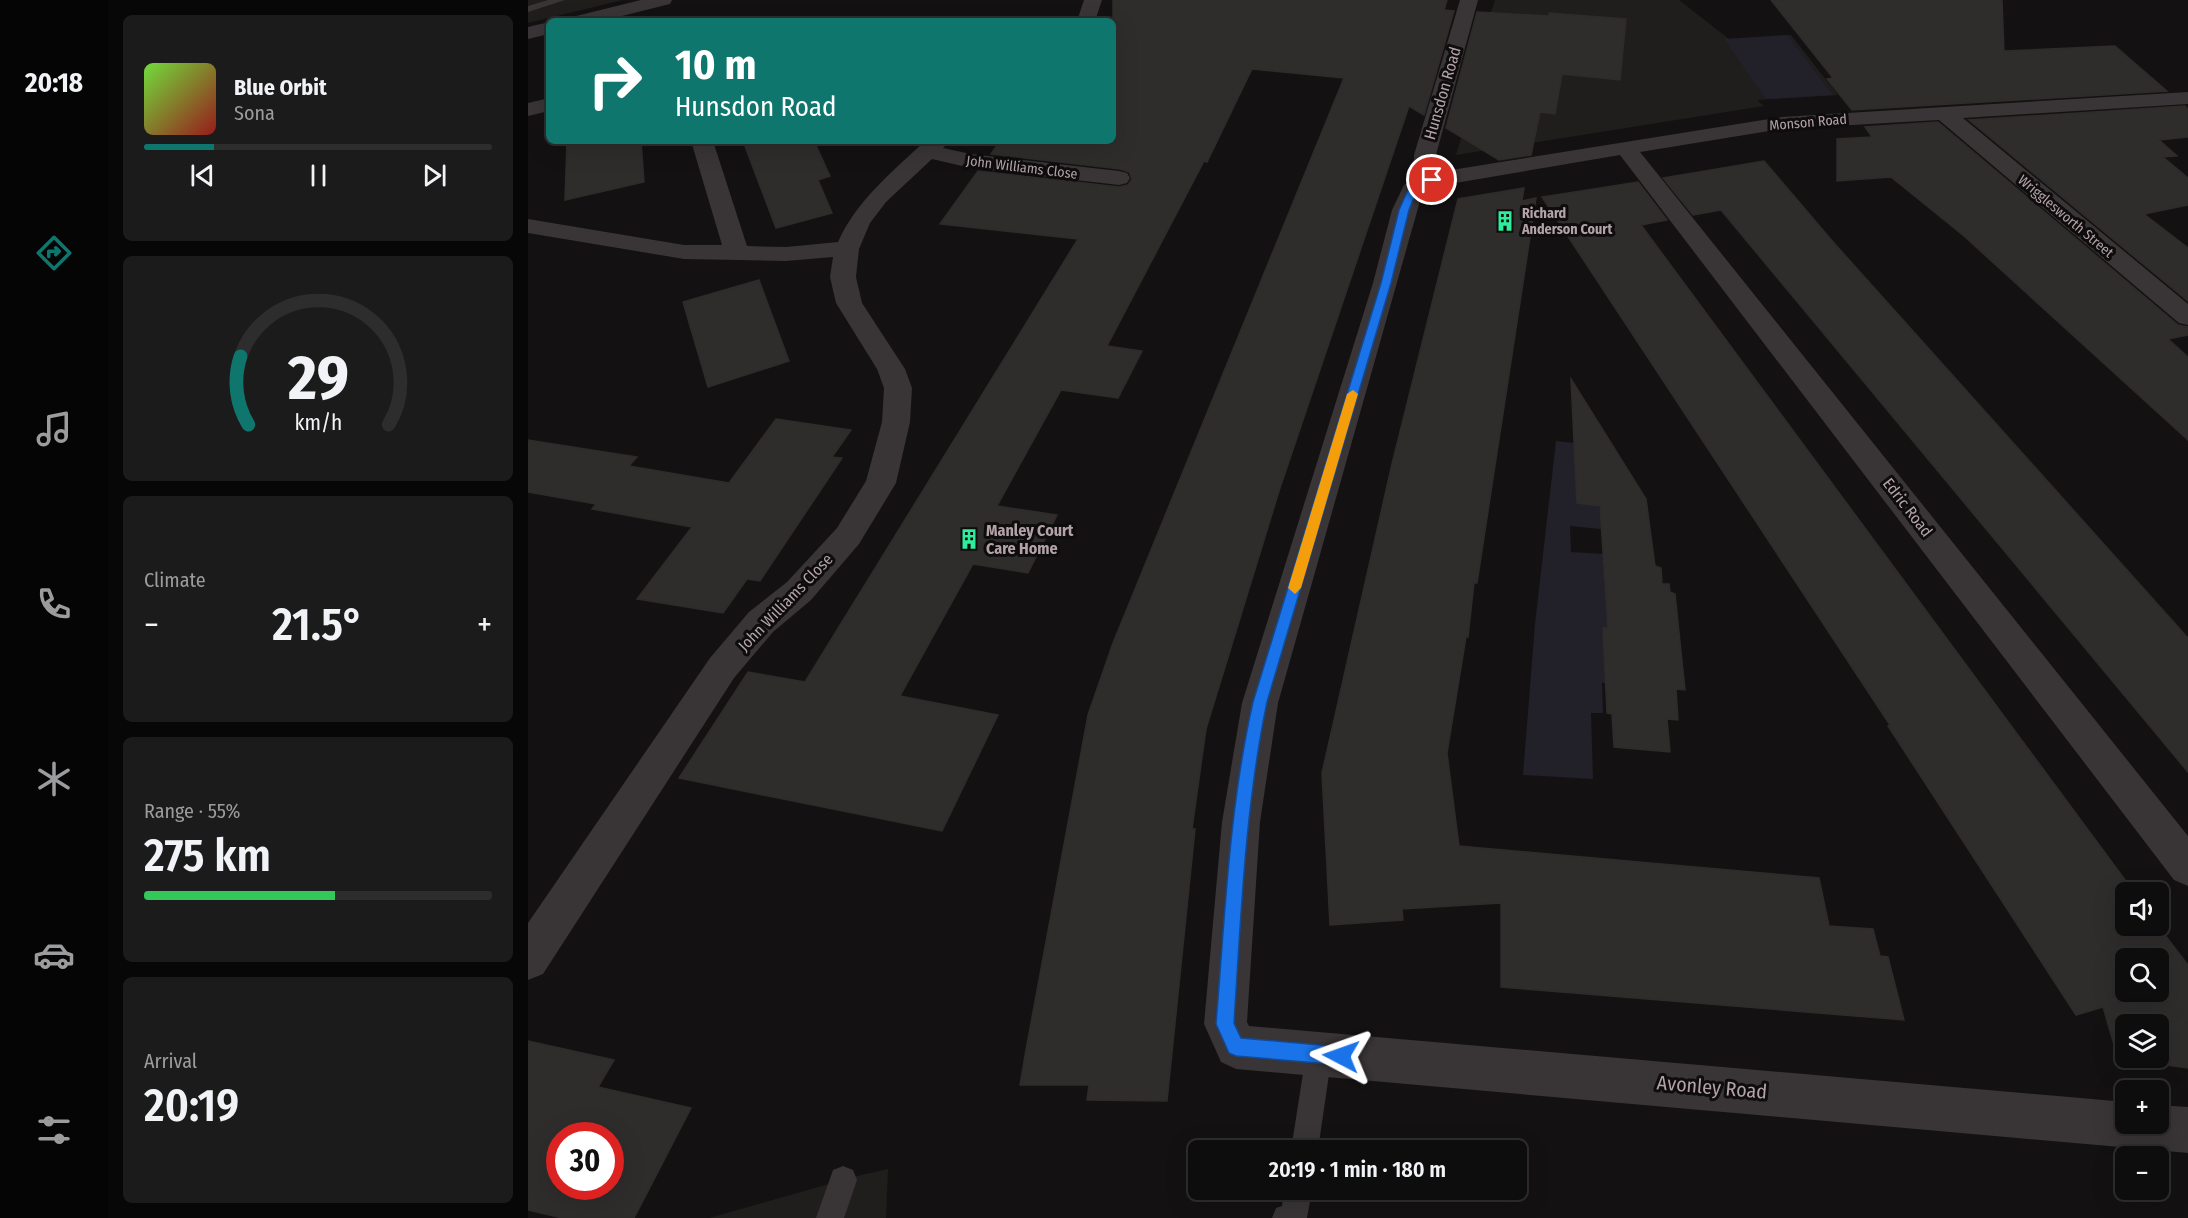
<!DOCTYPE html>
<html lang="en">
<head>
<meta charset="utf-8">
<style>
  :root { --surface:#0e0d0d; --page:#1c1b1b; --text:#f1f3f6; --muted:#9b9c9d; --line:#2e2d2e; --accent:#0f766e }
  body { margin:0; font-family:"Fira Sans Condensed",sans-serif; background:var(--page); color:var(--text); height:100vh; display:flex; flex-direction:column; font-size:22px; white-space:nowrap }
  * { box-sizing:border-box; margin:0 }
  p { font-size:20px; color:var(--muted) }
  .icon { flex:none; width:33px; height:33px; fill:none; stroke:currentColor; stroke-width:2; stroke-linecap:round; stroke-linejoin:round }
  .map { position:relative; flex:1; overflow:hidden }
  .sheet { display:flex; flex-direction:column; gap:15px; padding:15px; background:#080707; width:420px }
  .sheet>* { flex:none }
  .banner { position:absolute; left:18px; top:18px; width:570px; height:126px; border-radius:9px; box-shadow:0 6px 24px #0002,0 0 0 2px var(--line); background:#0f766e; color:#fff; overflow:hidden }
  .tools { position:absolute; left:1587px; top:882px; display:grid; gap:12px }
  .tools a { display:grid; place-items:center; width:54px; height:54px; border-radius:9px; background:var(--surface); box-shadow:0 6px 24px #0002,0 0 0 2px var(--line); font-size:30px }
  .speed { position:absolute; left:18px; top:1122px; display:flex; gap:12px; font-size:30px; font-weight:700; text-align:center }
  .speed>* { display:grid; place-content:center; width:78px; height:78px; border-radius:50%; background:var(--surface); box-shadow:0 6px 24px #0002,0 0 0 2px var(--line); line-height:1 }
  .speed .limit { border:9px solid #d22; background:#fff; color:#111 }
  .pin { position:absolute; display:grid; place-items:center; width:51px; height:51px; color:#fff; margin:-26px; border:3px solid #fff; border-radius:50%; box-shadow:0 2px 6px #0007 }
  .me { position:absolute; width:66px; margin:-33px; rotate:274deg; stroke-linejoin:round; filter:drop-shadow(0 0 4px #0008) }
  .turn { display:flex; align-items:center; gap:21px; height:126px; padding:0 30px; font-size:27px }
  .turn .icon { width:78px; height:78px; stroke-width:2.5 }
  .turn b { display:block; font-size:42px; line-height:51px }
  .big { font-size:45px; font-weight:600; line-height:1.1 }
  .sheet .widget { flex:1; display:flex; flex-direction:column; justify-content:center; gap:9px; min-width:0; padding:0 21px; border-radius:9px; background:var(--page) }
  .sheet .dial { align-items:center; gap:0 }
  .dial svg { height:156px; overflow:visible; fill:none; stroke:var(--line); stroke-width:7; stroke-linecap:round; text-anchor:middle }
  .dial text { fill:var(--text); stroke:none }
  .song { display:flex; align-items:center; gap:18px }
  .cover { width:72px; height:72px; border-radius:9px; background:linear-gradient(135deg,hsl(100 70% 55%),hsl(0 70% 35%)) }
  .played { height:6px; border-radius:3px; background:linear-gradient(90deg,var(--accent) 20%,var(--line) 20%) }
  .keys { display:flex; justify-content:space-around; direction:ltr }
  .heat { display:flex; justify-content:space-between; align-items:center; font-size:33px; direction:ltr }
  .charge { height:9px; border-radius:4px; background:linear-gradient(90deg,#34c759 55%,var(--line) 0) }
  .trip { position:absolute; left:660px; top:1140px; width:339px; height:60px; border-radius:9px; background:var(--surface); box-shadow:0 6px 24px #0002,0 0 0 2px var(--line); font-weight:600; line-height:60px; text-align:center }
  main { display:flex; flex:1; min-height:0 }
  .tabs { display:flex; flex-direction:column; width:108px; justify-content:space-around; align-items:center; background:#060505; color:var(--muted) }
  .tabs .icon { width:42px; height:42px }
  .tabs .selected { color:var(--accent) }
  .tabs b { font-size:27px; color:var(--text) }
  .map>svg:first-child { display:block }
  .built { fill:#201d1d }
  .green { fill:#22212a }
  .building { fill:#2f2c2c; stroke:#2f2b2b; stroke-width:1.5; fill-rule:evenodd }
  .lines { fill:none; stroke-linecap:round; stroke-linejoin:round }
  .service { fill:#393436; fill-rule:evenodd }
  .minor { fill:#393436; fill-rule:evenodd }
  .route { fill:#1a73e8; stroke:#114b97; stroke-width:1.5 }
  .slow { fill:#f59e0b }
  .labels { text-anchor:middle; stroke-width:6; stroke-linejoin:round; paint-order:stroke }
  .far-street-label { font-size:14px; fill:#b3a3a9; stroke:#0e0c0c }
  .far-poi-label { font-size:14px; font-weight:bold; fill:#b3a3a9; stroke:#0e0c0c; text-anchor:start }
  .street-label { font-size:16px; fill:#b3a3a9; stroke:#0e0c0c }
  .poi-label { font-size:16px; font-weight:bold; fill:#b3a3a9; stroke:#0e0c0c; text-anchor:start }
  .near-street-label { font-size:20px; fill:#b3a3a9; stroke:#0e0c0c }
</style>
</head>
<body>
<main>
<nav class="tabs">
<b>20:18</b>
<svg class="icon selected" aria-label="directions" viewBox="0 0 24 24"><path d="M12 3l9 9-9 9-9-9zM9 14v-3h6M13 9l2 2-2 2"/></svg>
<svg class="icon" aria-label="music" viewBox="0 0 24 24"><path d="M9 18V5l10-2v13"/><circle cx="6" cy="18" r="3"/><circle cx="16" cy="16" r="3"/></svg>
<svg class="icon" aria-label="phone" viewBox="0 0 24 24"><path d="M5 4h4l2 5-3 2q2 4 5 5l2-3 5 2v4C11 20 4 13 5 4z"/></svg>
<svg class="icon" aria-label="climate" viewBox="0 0 24 24"><path d="M12 3v18M4 7l16 10M4 17L20 7"/></svg>
<svg class="icon" aria-label="car" viewBox="0 0 24 24"><path d="M5 17H2v-5l4-1 3-4h7l3 4 3 1v5h-3M9 17h6M6 11h13"/><circle cx="7" cy="17" r="2"/><circle cx="17" cy="17" r="2"/></svg>
<svg class="icon" aria-label="filters" viewBox="0 0 24 24"><path d="M4 7h16M4 17h16"/><circle cx="9" cy="7" r="2"/><circle cx="15" cy="17" r="2"/></svg>
</nav>
<section class="sheet">
<div class="widget">
<div class="song"><i class="cover"></i><div><b>Blue Orbit</b><p>Sona</p></div></div>
<div class="played"></div>
<div class="keys"><svg class="icon" aria-label="previous" viewBox="0 0 24 24"><path d="M18 5L8 12l10 7zM5 5v14"/></svg><svg class="icon" aria-label="pause" viewBox="0 0 24 24"><path d="M8 5v14M16 5v14"/></svg><svg class="icon" aria-label="next" viewBox="0 0 24 24"><path d="M6 5l10 7-10 7zM19 5v14"/></svg></div>
</div>
<div class="widget dial"><svg viewBox="0 0 100 80">
<path d="M14 69A42 42 0 1 1 86 69"/>
<path d="M14 69A42 42 0 0 1 10 34" stroke="#0f766e"/>
<text x="50" y="56" font-size="32" font-weight="700">29</text>
<text x="50" y="72" font-size="11">km/h</text>
</svg></div>
<div class="widget"><p>Climate</p>
<div class="heat"><a>−</a><b class="big">21.5°</b><a>+</a></div>
</div>
<div class="widget"><p>Range · 55%</p><b class="big">275 km</b><div class="charge"></div></div>
<div class="widget"><p>Arrival</p><b class="big">20:19</b></div>
</section>
<div class="map">
<svg width="1660" height="1218" viewBox="0 0 1660 1218">
  <rect width="100%" height="100%" fill="#131111"/>
  <g class="built">
    <path d="M0,0H95L0,23Z"/>
    <path d="M967,0H1151L1201,39L1263,35L1310,95L1229,100L1236,106L928,155L970,14L963,12Z"/>
    <path d="M360,1169L358,1218H181L329,1176Z"/>
  </g>
  <g class="green">
    <path d="M1259,35L1305,95L1238,99L1196,39Z"/>
    <path d="M1028,441L1054,444L1048,480L1049,503L1070,505L1074,515L1073,529L1042,526L1043,552L1075,554L1080,628L1075,629L1078,683H1074L1075,713H1063L1065,779L995,775L1007,624Z"/>
  </g>
  <g class="building">
    <path d="M585,0H919L916,10L926,11L896,115L881,106L751,491L678,729L664,829H667L639,1101L559,1100L561,1085H492L498,1050L560,715L585,643L816,78L724,69L679,162L676,161L579,346L614,351L590,398L533,390L469,506L529,515L500,573L445,564L372,696L470,715L414,831L151,778L220,672L277,682L550,239L412,224L450,171L591,187L600,185L604,179L601,172L592,169L463,154L472,141H585Z"/>
    <path d="M1243,0H1474L1476,51L1587,46L1639,91L1324,110L1299,79L1305,78Z"/>
    <path d="M949,12L1021,16V13L1098,19L1092,80L1034,74L1027,114L1012,112L1003,155L971,160L918,128Z"/>
    <path d="M1657,106L1660,109V137L1631,140L1649,156L1635,157L1660,178V205L1616,214L1660,248V301L1441,120Z"/>
    <path d="M1410,122L1650,325L1660,327V335L1640,339L1660,357V440L1436,236L1363,177L1309,181V139L1344,137L1337,127Z"/>
    <path d="M39,141H113L116,182L37,200Z"/>
    <path d="M215,141H286L302,176L290,180L304,213L248,228Z"/>
    <path d="M1236,161L1306,243L1660,638V772L1193,210L1165,215L1135,178Z"/>
    <path d="M1110,182L1139,220L1113,225L1606,892H1598V926H1630L1660,965V1068L1590,1058L1575,1007L1548,1015L1360,726L1362,725L1014,197ZM1598,958H1630V992H1598ZM1598,1024H1630V1058H1598Z"/>
    <path d="M996,188L994,201L1008,198L949,583H946L940,637H938L919,753L931,846L1291,878L1301,926L1345,929L1352,956L1360,957L1376,1020L973,987V903L874,909L875,920L802,925L794,773L864,464L930,199Z"/>
    <path d="M231,280L261,361L180,387L155,302Z"/>
    <path d="M1043,379L1118,499L1127,566L1133,568L1134,584H1141L1142,592L1147,594L1157,690L1148,689L1150,720L1139,719L1142,752L1086,747L1084,714L1079,713L1075,628H1080L1072,506L1049,503Z"/>
    <path d="M248,419L323,430L304,457L314,458L232,581L219,579L195,613L109,599L164,527L64,509L68,504L0,492V440L109,457L101,466L201,483Z"/>
    <path d="M0,1041L86,1060L70,1087L163,1108L106,1218H34L0,1210ZM32,1136H82V1186H32Z"/>
  </g>
  <g class="lines">
    <g class="service">
      <path d="M20,0H37L0,12V6Z"/>
      <path d="M791,1041L800,1045L804,1054L790,1150H763L778,1054L782,1045Z"/>
      <path d="M315,1166L325,1170L329,1180L316,1218H288L305,1170Z"/>
      <path d="M756,1190H784L779,1218H744L748,1208L754,1206Z"/>
    </g>
    <g class="minor">
      <path d="M113,0H144L142,4L74,21H42L44,17Z"/>
      <path d="M556,0H574L567,21H549Z"/>
      <path d="M932,0H950L908,155L911,172L1254,117L1660,92V104L1435,118L1660,304V325L1651,323L1411,120L1254,129L1112,152L1660,836V886L1646,880L1092,155L910,186L894,194L750,703L732,822L719,1022L721,1026L1598,1102V1124H1630V1105L1660,1107V1153L708,1069L693,1062L676,1024L694,822L714,703L845,283L864,210L876,185L891,177L886,165V155Z"/>
      <path d="M21,22V34L0,39V27Z"/>
      <path d="M21,98V111L0,116V103Z"/>
      <path d="M163,141H185L219,246L258,247L310,242C329,200 364,172 397,141H421L415,148L443,154L591,171L599,173L602,178L599,183L591,185L443,168L404,159L358,202L342,223L331,249L328,277L334,303L377,369L384,388L382,422L368,483L331,544L283,600L245,632L206,678L15,974L0,980V923L182,658L221,612L259,582L309,528L338,481L354,422L356,388L349,369L308,303L302,277L305,257L258,261L156,259L0,233V219L156,245H194Z"/>
    </g>
  </g>
  <path class="route" d="M901,178L909,180L888,192L881,210L863,283L739,702C717,808 713,916 706,1023L713,1038L813,1047L820,1049L822,1056L820,1062L813,1065L708,1056L701,1053L688,1024C697,916 701,808 725,702L853,283L871,210L881,188Z"/>
  <path class="slow" d="M825,390L830,394L773,588L767,594L760,588L819,394Z"/>
  <defs>
    <g id="building-bare" transform="scale(1.62)"><path d="M-4-6H4V6H1V3H-1V6H-4ZM-2.5-4.3h1.7v1.8h-1.7ZM.8-4.3h1.7v1.8H.8ZM-2.5-1h1.7V.8h-1.7ZM.8-1h1.7V.8H.8Z" fill="#2dee9b" stroke="#0e0c0c" stroke-width="2.5" paint-order="stroke"/></g>
  </defs>
  <g fill-rule="evenodd">
    <use href="#building-bare" x="977" y="221"/>
    <use href="#building-bare" x="441" y="539"/>
  </g>
  <g class="labels">
    <g class="far-street-label">
      <text transform="translate(1280 122) rotate(-5)" y="5">Monson Road</text>
      <text transform="translate(494 167) rotate(7)" y="5">John Williams Close</text>
      <text transform="translate(1538 216) rotate(40)" y="5">Wrigglesworth Street</text>
    </g>
    <g class="far-poi-label">
      <text x="994" y="218">Richard<tspan x="994" dy="16">Anderson Court</tspan></text>
    </g>
    <g class="street-label">
      <text transform="translate(914 93) rotate(-74)" y="6">Hunsdon Road</text>
      <text transform="translate(1380 507) rotate(52)" y="6">Edric Road</text>
      <text transform="translate(257 602) rotate(-46)" y="6">John Williams Close</text>
    </g>
    <g class="poi-label">
      <text x="458" y="536">Manley Court<tspan x="458" dy="18">Care Home</tspan></text>
    </g>
    <g class="near-street-label">
      <text transform="translate(1184 1087) rotate(5)" y="7">Avonley Road</text>
    </g>
  </g>
</svg>
<div class="tools">
<a><svg class="icon" aria-label="sound" viewBox="0 0 24 24"><path d="M4 9h4l5-4v14l-5-4H4zM17 9q2 3 0 6"/></svg></a>
<a><svg class="icon" aria-label="search" viewBox="0 0 24 24"><circle cx="10" cy="10" r="6"/><path d="M15 15l6 6"/></svg></a>
<a><svg class="icon" aria-label="layers" viewBox="0 0 24 24"><path d="M12 4l9 5-9 5-9-5zM3 14l9 5 9-5"/></svg></a>
<a>+</a>
<a>−</a>
</div>
<div class="speed"><div class="limit">30</div></div>
<div class="pin" style="left:904px;top:180px;background:#d93025"><svg class="icon" aria-label="arrive" viewBox="0 0 24 24"><path d="M6 21V4h12l-3 4 3 4H6"/></svg></div>
<svg class="me" style="left:813px;top:1056px" viewBox="-20 -20 40 40"><path d="M0-17L14 15 0 8-14 15z" fill="#1a73e8" stroke="#fff" stroke-width="4"/></svg>
<div class="trip">20:19 · 1 min · 180 m</div>
<div class="banner">
<div class="turn"><svg class="icon" aria-label="right" viewBox="0 0 24 24"><path d="M7 20v-9h11M14 6l5 5-5 5"/></svg><div><b>10 m</b>Hunsdon Road</div></div>
</div>
</div>
</main>
</body>
</html>
